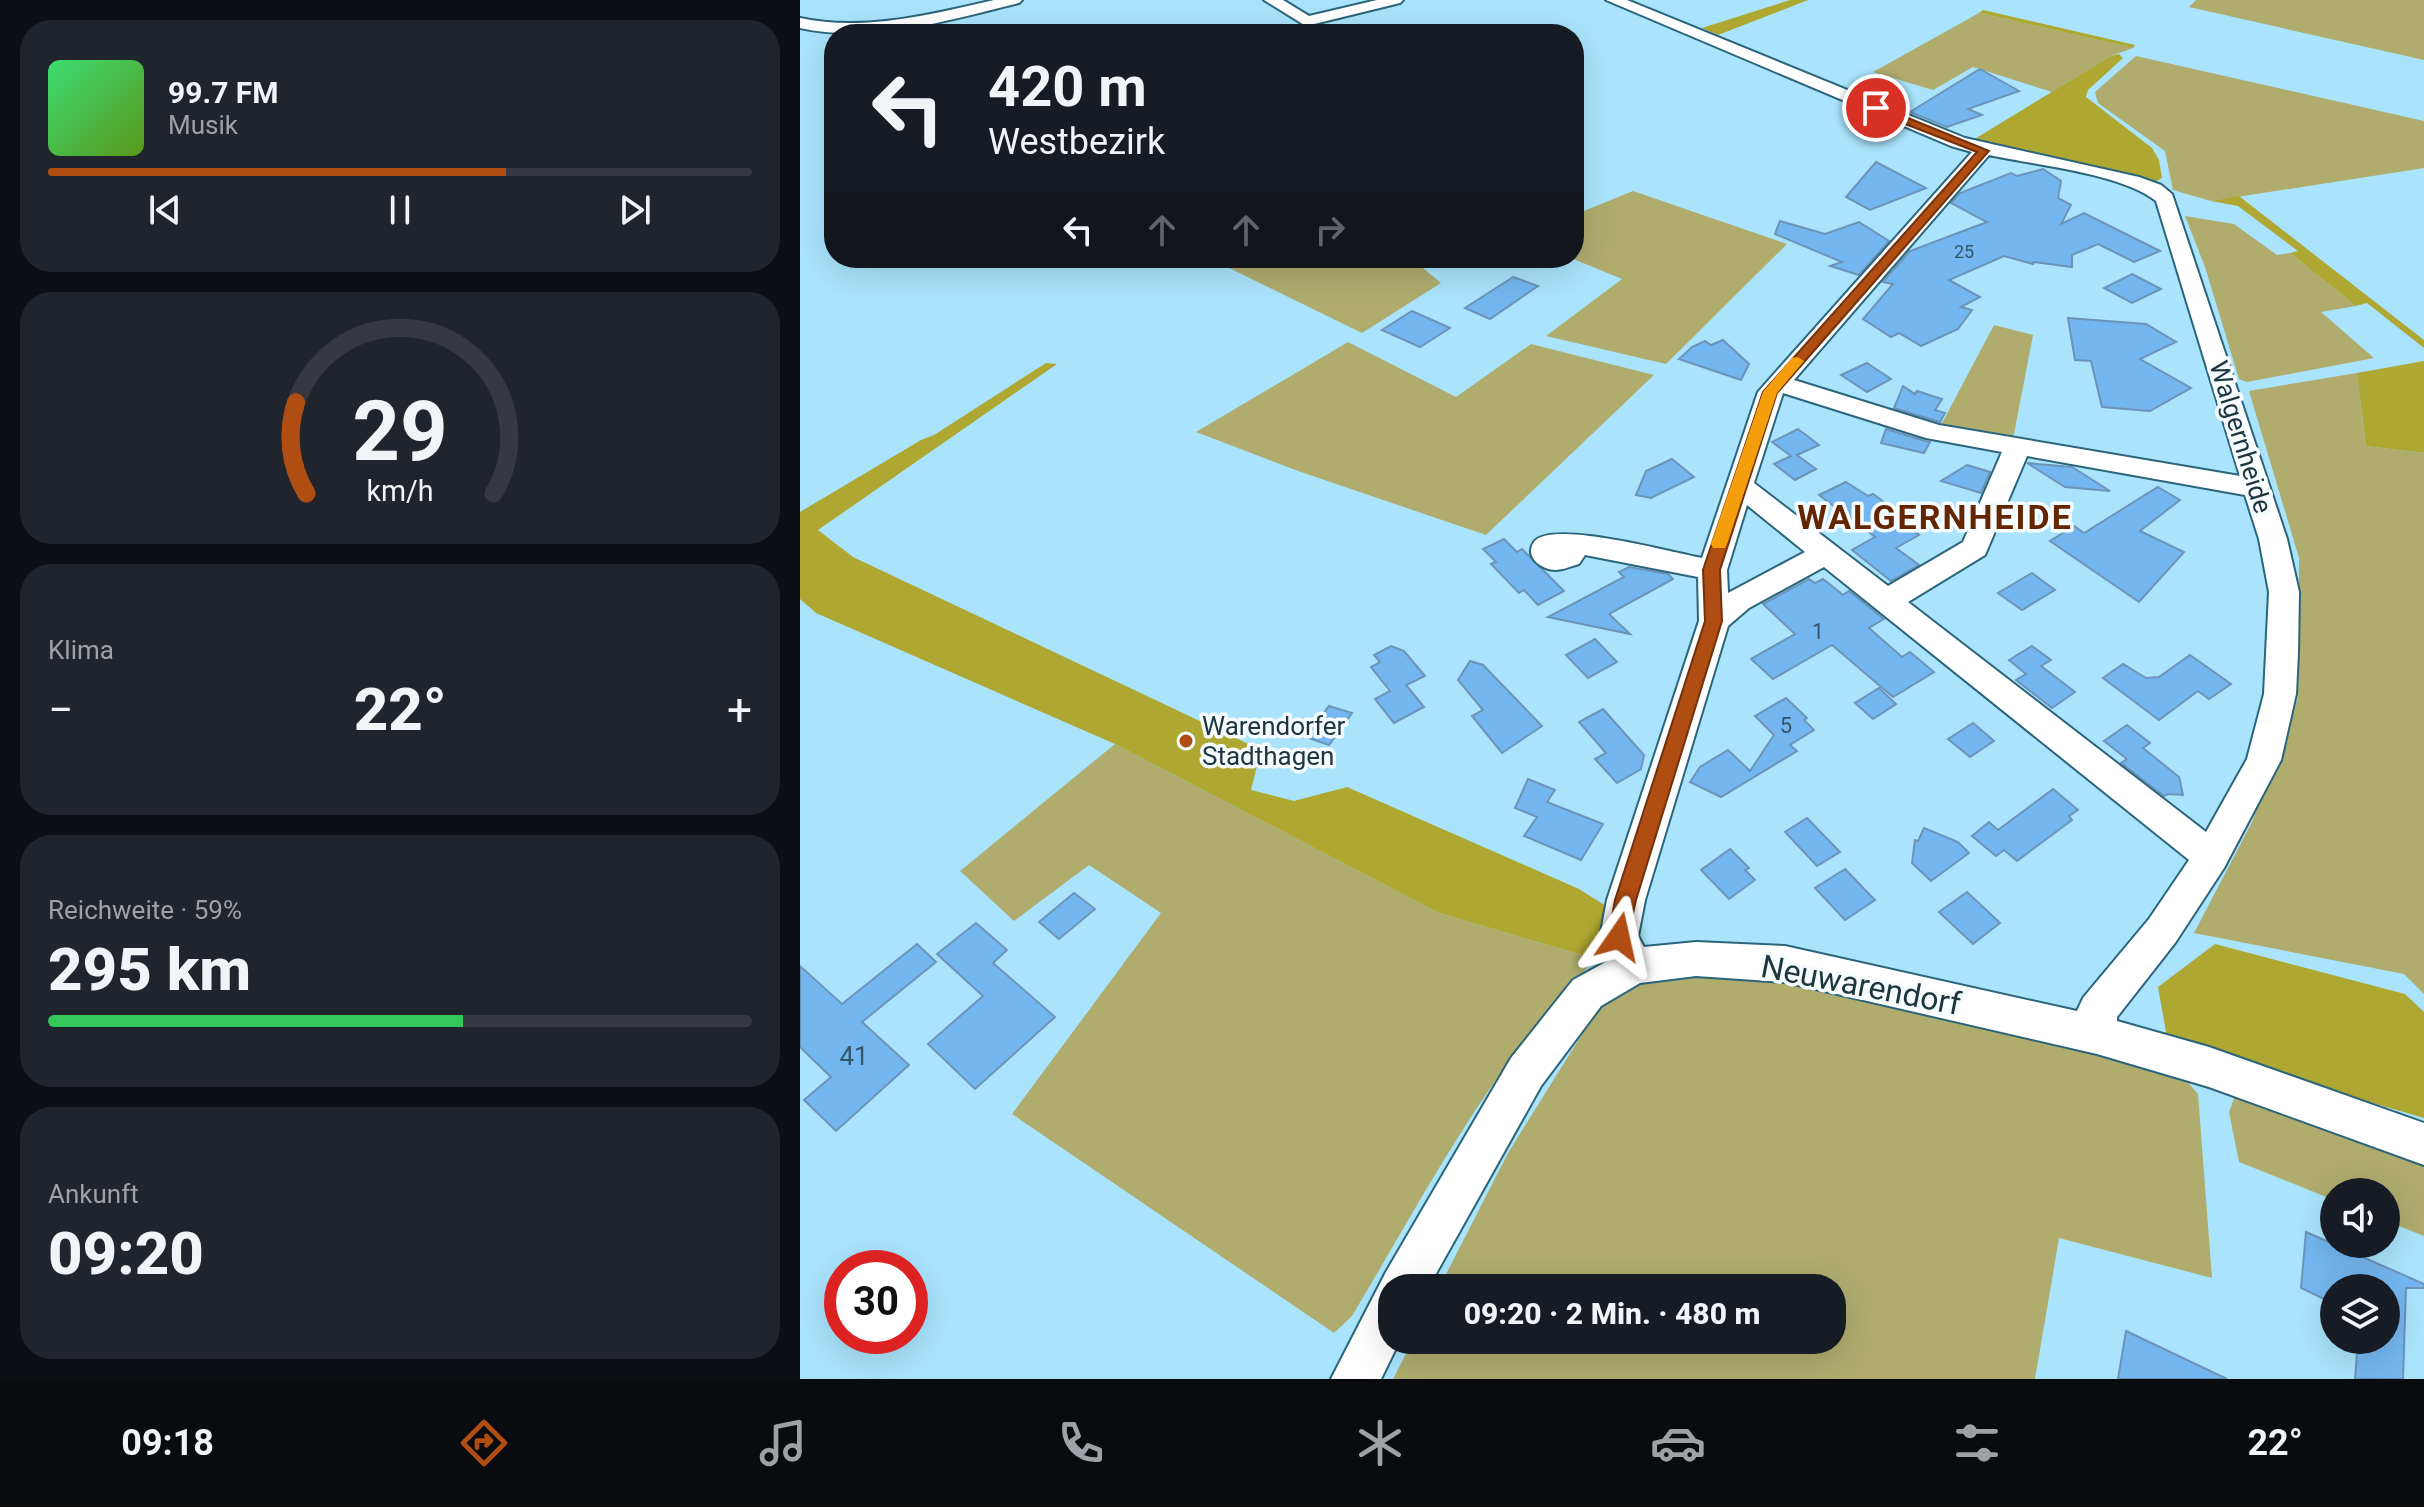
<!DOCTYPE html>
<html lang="de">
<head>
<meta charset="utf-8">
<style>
  :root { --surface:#171b24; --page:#20242c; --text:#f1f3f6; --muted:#9ea1a6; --line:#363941; --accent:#b04d12 }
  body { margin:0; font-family:Roboto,sans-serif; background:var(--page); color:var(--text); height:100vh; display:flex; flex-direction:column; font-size:30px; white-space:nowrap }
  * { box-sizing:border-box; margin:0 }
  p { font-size:26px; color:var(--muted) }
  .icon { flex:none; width:44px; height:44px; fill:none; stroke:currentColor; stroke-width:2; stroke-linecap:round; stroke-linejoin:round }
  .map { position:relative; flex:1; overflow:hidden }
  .details { display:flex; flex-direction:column; gap:20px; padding:20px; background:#0d0f14; width:800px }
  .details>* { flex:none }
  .hud { position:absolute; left:24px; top:24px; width:760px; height:244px; border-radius:32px; box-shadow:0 8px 32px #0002; background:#171b24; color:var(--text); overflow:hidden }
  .fabs { position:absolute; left:1520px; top:1178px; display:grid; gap:16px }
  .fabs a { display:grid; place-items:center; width:80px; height:80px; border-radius:50%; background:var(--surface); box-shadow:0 8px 32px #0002; font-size:40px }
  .speed { position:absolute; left:24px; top:1250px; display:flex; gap:16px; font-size:40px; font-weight:700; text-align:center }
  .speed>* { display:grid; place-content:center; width:104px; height:104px; border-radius:50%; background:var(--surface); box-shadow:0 8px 32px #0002; line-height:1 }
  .speed .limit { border:12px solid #d22; background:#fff; color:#111 }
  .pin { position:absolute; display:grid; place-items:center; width:68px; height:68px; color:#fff; margin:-34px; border:4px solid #fff; border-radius:50%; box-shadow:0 2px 8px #0007 }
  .me { position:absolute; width:88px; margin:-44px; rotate:11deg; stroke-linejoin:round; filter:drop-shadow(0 0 6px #0008) }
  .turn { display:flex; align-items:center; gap:28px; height:168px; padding:0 32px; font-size:36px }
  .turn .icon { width:104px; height:104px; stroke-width:2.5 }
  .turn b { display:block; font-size:56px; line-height:68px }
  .lanes { display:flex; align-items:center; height:76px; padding:0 32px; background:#0003; justify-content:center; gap:40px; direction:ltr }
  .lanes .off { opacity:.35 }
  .big { font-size:60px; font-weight:800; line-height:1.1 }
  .details .card { flex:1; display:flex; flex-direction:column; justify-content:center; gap:12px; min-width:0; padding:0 28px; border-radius:32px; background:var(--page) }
  .details .dial { align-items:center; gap:0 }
  .dial svg { height:208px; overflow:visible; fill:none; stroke:var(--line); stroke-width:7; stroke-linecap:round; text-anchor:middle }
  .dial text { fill:var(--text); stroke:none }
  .song { display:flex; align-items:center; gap:24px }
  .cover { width:96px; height:96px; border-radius:12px; background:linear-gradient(135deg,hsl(140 70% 55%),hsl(90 70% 35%)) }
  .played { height:8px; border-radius:4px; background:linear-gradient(90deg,var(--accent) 65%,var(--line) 65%) }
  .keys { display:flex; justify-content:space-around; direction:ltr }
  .heat { display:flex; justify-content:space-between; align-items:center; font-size:44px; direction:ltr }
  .charge { height:12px; border-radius:6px; background:linear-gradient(90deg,#34c759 59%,var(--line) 0) }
  .trip { position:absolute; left:578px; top:1274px; width:468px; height:80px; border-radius:32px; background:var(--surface); box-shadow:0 8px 32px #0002; font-weight:800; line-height:80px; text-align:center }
  .tab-bar { display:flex; height:128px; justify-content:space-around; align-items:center; background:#090b0e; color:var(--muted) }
  .tab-bar .icon { width:56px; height:56px }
  .tab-bar .selected { color:var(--accent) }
  .tab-bar b { font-size:36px; color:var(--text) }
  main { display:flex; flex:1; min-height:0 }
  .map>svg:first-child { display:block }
  .green { fill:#afac6e }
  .forest { fill:#aea732 }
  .building { fill:#74b7f0; stroke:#6c94b8; stroke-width:2 }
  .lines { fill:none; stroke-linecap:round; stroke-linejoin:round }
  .minor-casing { stroke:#2b657b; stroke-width:4 }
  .minor { fill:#fff; fill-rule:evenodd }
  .route { fill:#b04d12; stroke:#72320c; stroke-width:2 }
  .slow { fill:#f59e0b }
  .poi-dot { fill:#b04d12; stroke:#f6fbfe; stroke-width:3 }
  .labels { text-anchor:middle; stroke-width:7; stroke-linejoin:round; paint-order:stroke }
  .far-number-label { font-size:18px; fill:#33566a }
  .number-label { font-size:22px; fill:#33566a }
  .street-label { font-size:26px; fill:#1d353e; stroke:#f6fbfe }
  .poi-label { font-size:26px; fill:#1d353e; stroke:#f6fbfe; text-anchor:start }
  .near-number-label { font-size:26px; fill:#33566a }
  .near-street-label { font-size:32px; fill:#1d353e; stroke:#f6fbfe }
  .district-label { font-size:34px; font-weight:bold; letter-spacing:2px; fill:#642600; stroke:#f6fbfe }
</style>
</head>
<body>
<main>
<section class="details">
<div class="card">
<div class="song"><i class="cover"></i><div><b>99.7 FM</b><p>Musik</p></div></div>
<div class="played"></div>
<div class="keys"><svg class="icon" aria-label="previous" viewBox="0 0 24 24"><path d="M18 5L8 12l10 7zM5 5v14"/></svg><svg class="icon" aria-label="pause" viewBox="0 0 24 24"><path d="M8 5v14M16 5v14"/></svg><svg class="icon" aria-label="next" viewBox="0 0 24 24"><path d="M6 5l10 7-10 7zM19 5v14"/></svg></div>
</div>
<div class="card dial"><svg viewBox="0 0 100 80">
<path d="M14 69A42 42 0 1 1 86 69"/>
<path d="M14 69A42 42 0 0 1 10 34" stroke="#b04d12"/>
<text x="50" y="56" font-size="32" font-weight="700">29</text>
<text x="50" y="72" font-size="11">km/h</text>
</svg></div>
<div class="card"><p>Klima</p>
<div class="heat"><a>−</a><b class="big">22°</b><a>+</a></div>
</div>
<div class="card"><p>Reichweite · 59%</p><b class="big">295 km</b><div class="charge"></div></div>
<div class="card"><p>Ankunft</p><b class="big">09:20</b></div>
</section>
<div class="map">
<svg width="1624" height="1379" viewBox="0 0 1624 1379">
  <rect width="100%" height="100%" fill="#a9e4fc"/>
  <g class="green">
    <path d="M1396,0H1624V60L1389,7Z"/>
    <path d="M1179,13L1333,48L1311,56L1252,92L1173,67L1133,90L1073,72Z"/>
    <path d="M1336,56L1624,121V168L1411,201L1373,190L1365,151L1298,103L1295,92Z"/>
    <path d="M833,191L987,244L866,364L746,336L822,279L771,258H774V215Z"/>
    <path d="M1385,216L1434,224L1477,255L1490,253L1556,306L1521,312L1574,358L1447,382L1439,379L1405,267Z"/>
    <path d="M436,258H611L641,283L562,333L423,265Z"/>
    <path d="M1194,325L1233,335L1213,439L1140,427Z"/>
    <path d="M548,342L656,397L731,344L854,375L686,535L498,471L396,432Z"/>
    <path d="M1557,373L1566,446L1624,453V994L1604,974L1394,933L1452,822L1498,698L1499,558L1449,391Z"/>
    <path d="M315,744L639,913L796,959C694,1059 625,1194 552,1316L534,1333L212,1114L361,913L289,865L214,921L160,871Z"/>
    <path d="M898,972L982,977L1383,1077L1398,1094L1412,1278L1259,1238L1235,1379H593L613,1340H1032V1288H639L708,1153L799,1007L846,982Z"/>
    <path d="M1438,1088L1624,1161V1236L1586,1221V1192H1534V1200L1439,1162L1429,1112Z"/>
  </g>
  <g class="forest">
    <path d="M990,0H1008L918,35L902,28Z"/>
    <path d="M1183,10L1335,45L1333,48L1179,13Z"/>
    <path d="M1319,54L1323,58L1288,90L1286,97L1352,148L1359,160L1362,178L1353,183L1173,140L1311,56Z"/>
    <path d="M1439,196L1624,340V348L1567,303L1556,306L1490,253L1498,251L1438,206L1411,201Z"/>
    <path d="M1624,361V453L1566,446L1557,373Z"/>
    <path d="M246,363L257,364L18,530L53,557L461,750L451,790L494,801L547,787L779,889L809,908L796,959L639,913L315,744L16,613L0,599V512L121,440L134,435Z"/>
    <path d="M1415,944L1605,994L1624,1012V1118L1368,1043L1358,987Z"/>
  </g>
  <g class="building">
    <path d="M1180,69L1219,91L1168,109L1182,115L1147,127L1110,112Z"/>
    <path d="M1076,162L1126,188L1070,210L1046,197Z"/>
    <path d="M1243,169L1261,181L1258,198L1271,205L1261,224L1284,213L1360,251L1334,262L1298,244L1272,255V267L1234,262L1233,264L1204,256L1149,280L1180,297L1161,307L1172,310L1158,329L1121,346L1099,333L1091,337L1063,319L1093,284L1083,282L1110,251L1187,222L1151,203L1160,193L1211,173L1217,176Z"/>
    <path d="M980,221L1025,234L1059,222L1089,241L1059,275L1030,266L1042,262L975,234Z"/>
    <path d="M1332,274L1361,289L1332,303L1304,288Z"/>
    <path d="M713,277L738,286L690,319L665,308Z"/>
    <path d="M612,311L650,328L620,347L582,330Z"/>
    <path d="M1268,318L1346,324L1376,342L1340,359L1391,388L1350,411L1302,407L1291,361L1275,360Z"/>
    <path d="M923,340L949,364L941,380L879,359L892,347L905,341L911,345Z"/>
    <path d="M1067,363L1091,379L1067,392L1041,375Z"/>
    <path d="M1103,386L1115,394L1117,391L1142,399L1135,410L1145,413L1140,422L1094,408Z"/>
    <path d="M998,429L1019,445L997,455L1016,469L995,480L974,464L991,456L972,442Z"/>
    <path d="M1086,429L1125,441L1130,442L1124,453L1081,443Z"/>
    <path d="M872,459L894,477L851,498L836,495L846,471Z"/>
    <path d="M1227,463L1272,467L1310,491L1265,487Z"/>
    <path d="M1167,465L1190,472L1181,493L1141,481Z"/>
    <path d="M1046,482L1068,496L1073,494L1099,513L1093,516L1119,535L1096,548L1119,565L1091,581L1052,550L1075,537L1019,495Z"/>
    <path d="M1358,487L1380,500L1340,531L1384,552L1339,602L1250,541L1274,526L1284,533Z"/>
    <path d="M704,539L717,552L722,549L764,591L738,605L724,590L719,593L691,564L696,562L683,549Z"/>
    <path d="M829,567L868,574L873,579L809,614L830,634L748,617L824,577L819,572Z"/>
    <path d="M1232,573L1255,590L1222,610L1198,593Z"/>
    <path d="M1009,579L1015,583L1023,579L1043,595L1049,591L1084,619L1069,628L1102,657L1110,652L1134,672L1093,697L1032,645L973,679L951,659L995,634L963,604Z"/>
    <path d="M795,639L817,662L788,678L766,655Z"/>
    <path d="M591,646L604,651L625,676L606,685L624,707L594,723L575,699L590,691L571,667L580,662L574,655Z"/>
    <path d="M1232,646L1251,660L1241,666L1275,692L1252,708L1216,680L1226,674L1209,660Z"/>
    <path d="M1390,655L1431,684L1409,699L1398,691L1359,720L1303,678L1323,664L1346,678L1359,677Z"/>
    <path d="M670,661L683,665L742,726L702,753L672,716L683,710L658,680Z"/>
    <path d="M1079,688L1096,704L1073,719L1055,703Z"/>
    <path d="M986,698L1007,718L1004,720L1014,730L990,745L997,751L921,797L890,782L900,767L928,750L950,771L974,735L955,716Z"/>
    <path d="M529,706L552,713L529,745L506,737Z"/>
    <path d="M803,709L844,755L841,769L817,783L795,759L806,753L779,722Z"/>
    <path d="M1173,723L1194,741L1170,757L1148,739Z"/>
    <path d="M1327,725L1350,743L1343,748L1379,777L1383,795L1368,794L1364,796L1321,763L1327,759L1304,741Z"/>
    <path d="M728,779L755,790L747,802L803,824L781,860L724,836L737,817L715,808Z"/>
    <path d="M1253,789L1278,810L1269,816L1272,820L1217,861L1204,850L1196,856L1172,836L1189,822L1198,830Z"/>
    <path d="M1007,818L1040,852L1017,866L985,832Z"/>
    <path d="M1124,828L1158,842L1169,853L1131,881L1112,863L1115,840L1118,841Z"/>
    <path d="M930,849L949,868L945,870L955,880L929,899L901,870Z"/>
    <path d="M1045,869L1075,900L1045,920L1015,888Z"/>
    <path d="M1167,892L1200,923L1173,944L1139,912Z"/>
    <path d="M274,893L295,909L259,939L239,922Z"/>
    <path d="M176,923L207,950L193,963L255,1017L175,1089L128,1044L183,996L137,954Z"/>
    <path d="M117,944L136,962L62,1022L109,1065L36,1131L4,1100L31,1077L0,1047V966L42,1004Z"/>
    <path d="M1506,1232L1624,1284V1288H1606L1603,1379H1555L1558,1340H1586V1288H1534V1304L1501,1288Z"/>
    <path d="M1326,1331L1427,1379H1318Z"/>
  </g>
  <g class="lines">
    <g class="minor-casing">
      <g id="minor">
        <path d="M194,0H222L219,3C150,20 71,44 0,28V18C64,32 132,14 194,0Z"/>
        <path d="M464,0H483L509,16L577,0H603L600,3L506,26Z"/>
        <path d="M806,0H827L1165,138L1339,177L1361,185L1372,194L1487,539L1499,592L1498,653L1496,694L1481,760L1424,868L1375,943L1317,1017V1021L1409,1047L1624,1123V1165L1409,1087L1297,1054L985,982L896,976L840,983L801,1006L741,1086L628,1288H592V1340H600L581,1379H531L586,1272L711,1058L773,980L811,959L800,937L807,900L899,621L898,577L785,555L779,564C772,566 763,570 755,570C741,569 724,557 734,542C750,519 873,553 902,558L958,392L1172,152L1151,146ZM1189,155C1234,165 1321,173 1356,201L1440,476L1139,425L994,380ZM983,393L1126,438L1202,452L1163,542L1088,586L954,483ZM1227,456L1445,495L1459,539L1469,592L1464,694L1447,759L1406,832L1108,602L1185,555ZM947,505L1005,552L928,593L927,570ZM1024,567L1389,860L1349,919L1283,998L1277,1011L985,946L896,942L844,947L838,936L845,900L928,626L949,608Z"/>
      </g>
    </g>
    <use href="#minor" class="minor"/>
  </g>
  <path class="route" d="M1076,105L1189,151L977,393L920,570L922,621L836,900L826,944L819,946L811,944L808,937L815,900L905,621L903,570L963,392L1177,152L1072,111L1071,108Z"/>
  <path class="slow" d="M997,357L1004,361L977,393L927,544L925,548H913L911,544L963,392L992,358Z"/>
  <circle class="poi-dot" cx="386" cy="741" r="8"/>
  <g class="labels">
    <g class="far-number-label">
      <text x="1164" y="258">25</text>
    </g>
    <g class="number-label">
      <text x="1018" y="639">1</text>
      <text x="986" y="733">5</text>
    </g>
    <g class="street-label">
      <text transform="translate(1441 437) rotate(73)" y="9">Walgernheide</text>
    </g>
    <g class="poi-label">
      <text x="402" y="735">Warendorfer<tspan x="402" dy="30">Stadthagen</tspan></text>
    </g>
    <g class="near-number-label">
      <text x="54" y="1065">41</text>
    </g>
    <g class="near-street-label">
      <text transform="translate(1061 985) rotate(11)" y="11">Neuwarendorf</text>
    </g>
    <g class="district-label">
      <text x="1135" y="529">WALGERNHEIDE</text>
    </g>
  </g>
</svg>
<div class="fabs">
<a><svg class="icon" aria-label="sound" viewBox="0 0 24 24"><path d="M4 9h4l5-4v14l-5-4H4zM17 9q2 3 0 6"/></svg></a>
<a><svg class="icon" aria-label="layers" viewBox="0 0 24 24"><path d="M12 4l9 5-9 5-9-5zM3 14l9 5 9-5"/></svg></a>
</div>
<div class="speed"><div class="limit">30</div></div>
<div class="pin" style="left:1076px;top:108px;background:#d93025"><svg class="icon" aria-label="arrive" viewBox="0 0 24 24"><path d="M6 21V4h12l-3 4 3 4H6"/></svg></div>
<svg class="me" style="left:819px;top:937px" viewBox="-20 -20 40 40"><path d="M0-17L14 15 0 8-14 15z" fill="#b04d12" stroke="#fff" stroke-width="4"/></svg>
<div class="trip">09:20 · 2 Min. · 480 m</div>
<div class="hud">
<div class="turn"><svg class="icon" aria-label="left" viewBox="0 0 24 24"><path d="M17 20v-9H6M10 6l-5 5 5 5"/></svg><div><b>420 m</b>Westbezirk</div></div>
<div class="lanes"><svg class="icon" aria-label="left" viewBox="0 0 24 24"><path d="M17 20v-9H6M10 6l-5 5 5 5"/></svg><svg class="icon off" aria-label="ahead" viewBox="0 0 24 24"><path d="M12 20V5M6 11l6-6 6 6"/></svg><svg class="icon off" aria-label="ahead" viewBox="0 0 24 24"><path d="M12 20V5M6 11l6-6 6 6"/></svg><svg class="icon off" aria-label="right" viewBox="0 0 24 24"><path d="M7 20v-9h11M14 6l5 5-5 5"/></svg></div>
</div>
</div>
</main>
<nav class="tab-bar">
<b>09:18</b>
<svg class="icon selected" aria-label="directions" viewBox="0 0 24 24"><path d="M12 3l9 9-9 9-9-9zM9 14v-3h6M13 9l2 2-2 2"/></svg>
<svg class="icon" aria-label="music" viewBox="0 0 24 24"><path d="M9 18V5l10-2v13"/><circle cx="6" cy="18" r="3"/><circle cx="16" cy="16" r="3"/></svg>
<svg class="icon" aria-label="phone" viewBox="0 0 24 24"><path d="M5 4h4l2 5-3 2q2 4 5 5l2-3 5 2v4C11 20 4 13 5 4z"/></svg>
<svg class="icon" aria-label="climate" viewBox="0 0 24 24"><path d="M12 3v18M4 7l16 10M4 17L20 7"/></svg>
<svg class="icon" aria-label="car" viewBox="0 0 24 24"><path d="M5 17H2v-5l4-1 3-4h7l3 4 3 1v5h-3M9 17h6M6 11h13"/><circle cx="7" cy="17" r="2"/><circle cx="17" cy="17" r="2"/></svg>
<svg class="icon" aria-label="filters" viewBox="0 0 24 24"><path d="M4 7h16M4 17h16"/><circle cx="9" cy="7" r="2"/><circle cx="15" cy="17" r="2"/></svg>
<b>22°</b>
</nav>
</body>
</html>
